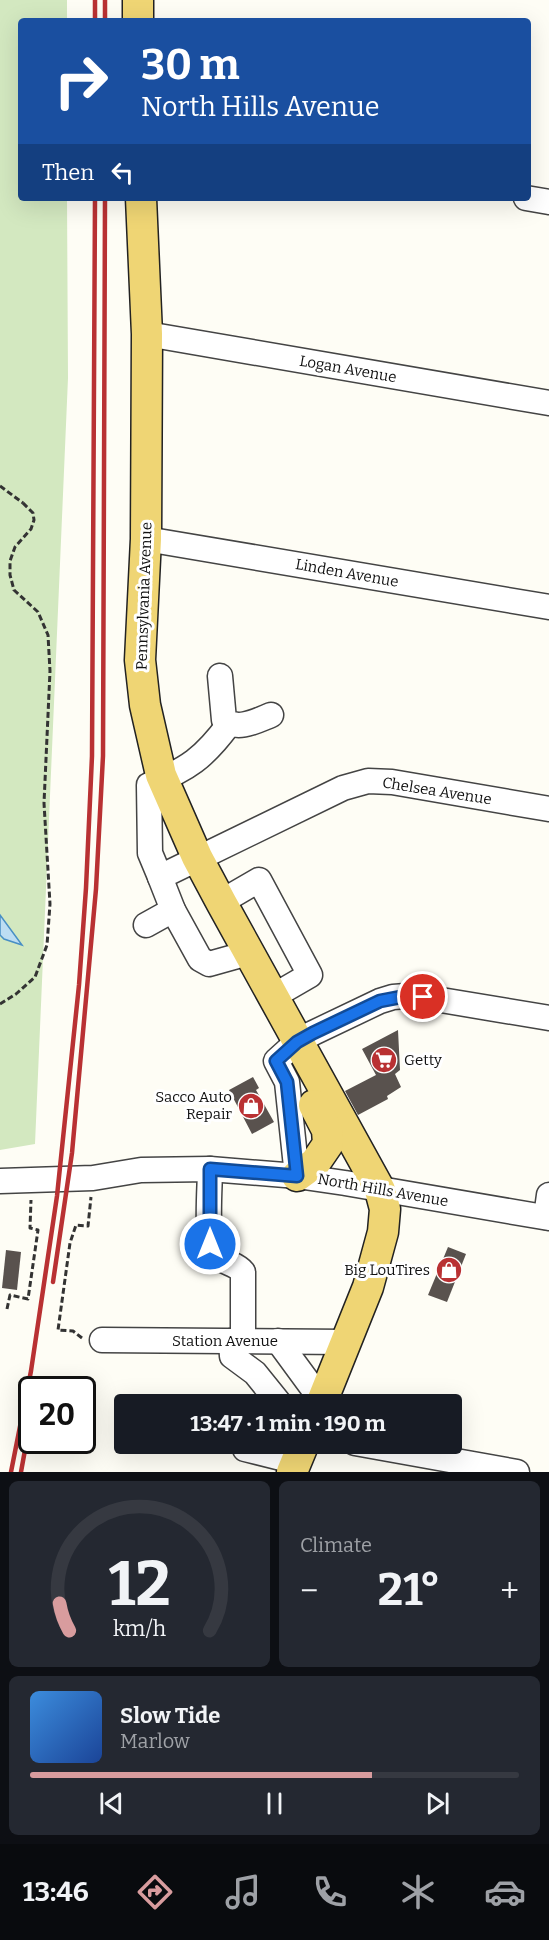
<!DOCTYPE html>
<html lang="en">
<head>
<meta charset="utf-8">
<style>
  :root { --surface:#171b24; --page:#242831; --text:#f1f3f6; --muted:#9ea1a6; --line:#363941; --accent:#d89c9e }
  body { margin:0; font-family:Bitter,serif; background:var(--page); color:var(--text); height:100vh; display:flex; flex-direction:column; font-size:22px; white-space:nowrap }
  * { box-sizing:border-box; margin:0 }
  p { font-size:20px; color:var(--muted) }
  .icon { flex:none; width:33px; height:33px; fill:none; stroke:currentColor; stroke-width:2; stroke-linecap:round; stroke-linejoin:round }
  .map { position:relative; height:1472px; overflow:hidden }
  .sheet { display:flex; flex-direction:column; gap:9px; padding:9px; background:#0d0f14; flex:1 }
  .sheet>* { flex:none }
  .banner { position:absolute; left:18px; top:18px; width:513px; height:183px; border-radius:6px; box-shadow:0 6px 24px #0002; background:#1a4fa0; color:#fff; overflow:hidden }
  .speed { position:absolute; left:18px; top:1376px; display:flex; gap:12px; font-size:30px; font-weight:700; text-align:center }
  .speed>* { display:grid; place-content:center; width:78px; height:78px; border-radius:50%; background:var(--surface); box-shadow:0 6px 24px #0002; line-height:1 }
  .speed .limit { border:3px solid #111; border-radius:9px; background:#fff; color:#111 }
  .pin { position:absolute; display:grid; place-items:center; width:51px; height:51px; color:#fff; margin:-26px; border:3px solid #fff; border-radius:50%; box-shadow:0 2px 6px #0007 }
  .me { position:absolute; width:66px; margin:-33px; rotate:0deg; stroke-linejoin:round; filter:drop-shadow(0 0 4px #0008) }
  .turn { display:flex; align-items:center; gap:21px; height:126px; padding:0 24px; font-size:27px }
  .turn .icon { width:78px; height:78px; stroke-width:2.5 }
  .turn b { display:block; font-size:42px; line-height:51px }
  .then { display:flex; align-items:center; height:57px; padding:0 24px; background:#0003; gap:12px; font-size:22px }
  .big { font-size:45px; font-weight:700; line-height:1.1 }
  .sheet .card { flex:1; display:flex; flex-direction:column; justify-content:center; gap:9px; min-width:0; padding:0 21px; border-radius:9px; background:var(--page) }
  .sheet .dial { align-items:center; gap:0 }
  .dial svg { height:156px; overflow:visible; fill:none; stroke:var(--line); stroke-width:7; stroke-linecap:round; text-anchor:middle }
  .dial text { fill:var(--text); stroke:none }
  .song { display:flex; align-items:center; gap:18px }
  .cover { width:72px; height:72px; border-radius:9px; background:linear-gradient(135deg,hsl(210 70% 55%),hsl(220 70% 35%)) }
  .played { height:6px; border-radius:3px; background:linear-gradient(90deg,var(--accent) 70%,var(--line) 70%) }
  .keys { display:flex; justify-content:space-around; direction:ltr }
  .heat { display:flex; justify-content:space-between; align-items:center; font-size:33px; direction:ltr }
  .sheet .tiles { flex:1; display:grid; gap:9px; grid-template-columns:1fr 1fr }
  .card:last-child { grid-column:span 2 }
  .trip { position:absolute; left:114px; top:1394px; width:348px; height:60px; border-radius:6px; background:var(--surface); box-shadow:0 6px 24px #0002; font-weight:700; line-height:60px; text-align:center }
  .menu { display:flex; height:96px; justify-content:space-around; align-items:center; background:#090b0e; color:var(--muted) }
  .menu .icon { width:42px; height:42px }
  .menu .active { color:var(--accent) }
  .menu b { font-size:27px; color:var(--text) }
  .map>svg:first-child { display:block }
  .green { fill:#d3e8c0 }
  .water { fill:#bdddf3; stroke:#488fc5; stroke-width:1.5 }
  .building { fill:#59524e }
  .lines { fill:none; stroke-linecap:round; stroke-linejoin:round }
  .minor-casing { stroke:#444; stroke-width:27 }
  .major-casing { stroke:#222; stroke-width:33 }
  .path { stroke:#333; stroke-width:3; stroke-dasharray:6 3; stroke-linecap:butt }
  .minor { stroke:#fff; stroke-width:24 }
  .major { stroke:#efd574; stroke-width:30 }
  .rail { stroke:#b93133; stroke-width:4.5 }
  .route-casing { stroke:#114b97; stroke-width:15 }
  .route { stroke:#1a73e8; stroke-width:10 }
  .labels { text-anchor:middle; stroke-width:6; stroke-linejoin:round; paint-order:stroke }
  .street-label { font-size:15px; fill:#111; stroke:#fff }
  .poi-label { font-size:15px; fill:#111; stroke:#fff; text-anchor:end }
</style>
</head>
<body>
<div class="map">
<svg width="549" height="1472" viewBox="0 0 549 1472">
  <rect width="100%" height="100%" fill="#fefdf5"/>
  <path class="green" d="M0,0H67V21H21V198H67L68,378L35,1144L0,1150Z"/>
  <path class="water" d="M0,915L22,945L4,939L0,935Z"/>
  <g class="building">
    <path d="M398,1030L400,1070L395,1074L401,1087L387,1096L388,1099L358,1115L345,1091L376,1075L362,1049Z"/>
    <path d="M253,1077L259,1088L256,1090L274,1122L252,1134L229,1090Z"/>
    <path d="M448,1247L466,1254L447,1302L428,1295Z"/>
    <path d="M6,1250L21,1252L17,1290L2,1288Z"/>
  </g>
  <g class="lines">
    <g class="minor-casing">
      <g id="minor">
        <path d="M526,198L549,202"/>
        <path d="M147,334L549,403"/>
        <path d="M146,539L549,607"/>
        <path d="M220,676L224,720C238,731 256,721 271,715"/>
        <path d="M160,877L150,853L149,785C188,769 204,758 229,724"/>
        <path d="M221,902L259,880L310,975L272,997"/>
        <path d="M146,925L173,910"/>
        <path d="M247,951L234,957L209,964L200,959L173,910L160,877L343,788L368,781L392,782L549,809"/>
        <path d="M210,1169C210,1188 205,1240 215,1254C222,1263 236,1263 243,1272V1341"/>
        <path d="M297,1176L287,1082L276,1061L297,1042L313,1033L380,1001L393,997L406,996L423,997L549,1018"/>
        <path d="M0,1181L93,1178L141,1170L210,1169L297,1176L345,1183L549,1218"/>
        <path d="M546,1217L549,1195"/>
        <path d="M102,1340L347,1342"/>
        <path d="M231,1341L232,1356L255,1373L280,1404"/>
        <path d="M278,1341L322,1401"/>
        <path d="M355,1443L517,1472"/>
        <path d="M245,1449L297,1462"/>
      </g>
    </g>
    <g class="major-casing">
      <g id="major">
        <path d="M138,0V21"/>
        <path d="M141,198L147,334L146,539L140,660L145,705L161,775L197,857L221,902L380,1190L385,1209L383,1232L368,1287L321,1404"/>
        <path d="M297,1176L315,1163L328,1144L327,1130L314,1105"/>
        <path d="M292,1472L304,1443"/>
      </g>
    </g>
    <g class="path">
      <path d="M0,486L23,503"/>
      <path d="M0,1004L16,994L35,977L47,945L50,904L44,803L50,671L48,635L38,612L14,590L10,575V561L15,547L31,529L34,520L33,513L22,502"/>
      <path d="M7,1309L10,1295L28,1299L38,1230L30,1228L31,1200"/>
      <path d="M82,1338L73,1331L58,1330L70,1243L76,1225L88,1226L91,1197"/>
    </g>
    <use href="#minor" class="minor"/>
    <use href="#major" class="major"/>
    <g class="rail">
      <path d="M95,21V0"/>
      <path d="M105,21V0"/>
      <path d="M53,1282L72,1153L96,889L103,756L105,198"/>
      <path d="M11,1472L31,1371L57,1196L79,985L86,888L92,756L95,198"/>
      <path d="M21,1472L29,1428"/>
    </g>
  </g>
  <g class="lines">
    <g class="route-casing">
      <path id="route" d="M210,1244V1169L297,1176L287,1082L276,1061L297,1042L313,1033L380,1001L406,996L423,997"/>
    </g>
    <use href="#route" class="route"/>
  </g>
  <defs>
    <g id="supermarket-disc" transform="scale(1.35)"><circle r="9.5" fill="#b93133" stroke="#fff"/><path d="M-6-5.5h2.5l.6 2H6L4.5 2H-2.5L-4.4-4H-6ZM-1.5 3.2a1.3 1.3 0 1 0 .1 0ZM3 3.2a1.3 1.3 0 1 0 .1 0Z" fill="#fff"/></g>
    <g id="shop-disc" transform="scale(1.35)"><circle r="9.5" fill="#b93133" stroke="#fff"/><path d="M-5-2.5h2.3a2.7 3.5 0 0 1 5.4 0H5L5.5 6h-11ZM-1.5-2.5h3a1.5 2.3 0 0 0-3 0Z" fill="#fff"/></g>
  </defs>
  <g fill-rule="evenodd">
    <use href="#supermarket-disc" x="384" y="1060"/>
    <use href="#shop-disc" x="251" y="1106"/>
    <use href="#shop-disc" x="449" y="1270"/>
  </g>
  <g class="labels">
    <g class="street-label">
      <text transform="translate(348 369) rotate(10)" y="5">Logan Avenue</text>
      <text transform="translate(347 573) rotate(10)" y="5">Linden Avenue</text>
      <text transform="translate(144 596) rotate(-88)" y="5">Pennsylvania Avenue</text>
      <text transform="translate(437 791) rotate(9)" y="5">Chelsea Avenue</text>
      <text transform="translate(383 1190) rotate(10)" y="5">North Hills Avenue</text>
      <text x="225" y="1346">Station Avenue</text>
    </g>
    <g class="poi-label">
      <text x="404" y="1065" text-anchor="start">Getty</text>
      <text x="232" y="1102">Sacco Auto<tspan x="232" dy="17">Repair</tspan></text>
      <text x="430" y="1275">Big LouTires</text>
    </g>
  </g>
</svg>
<div class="speed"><div class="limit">20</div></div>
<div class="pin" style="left:423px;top:997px;background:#d93025"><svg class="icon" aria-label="arrive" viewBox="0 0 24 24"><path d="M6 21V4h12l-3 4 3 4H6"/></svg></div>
<svg class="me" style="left:210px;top:1244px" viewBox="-20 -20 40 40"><circle r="17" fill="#1a73e8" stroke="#fff" stroke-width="3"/><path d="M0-11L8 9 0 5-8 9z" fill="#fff"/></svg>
<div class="trip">13:47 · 1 min · 190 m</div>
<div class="banner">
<div class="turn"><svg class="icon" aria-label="right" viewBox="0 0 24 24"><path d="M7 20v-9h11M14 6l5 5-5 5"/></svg><div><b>30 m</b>North Hills Avenue</div></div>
<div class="then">Then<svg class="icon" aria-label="left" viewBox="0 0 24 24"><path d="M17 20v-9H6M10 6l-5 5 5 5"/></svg></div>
</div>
</div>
<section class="sheet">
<div class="tiles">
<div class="card dial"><svg viewBox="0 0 100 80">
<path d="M14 69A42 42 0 1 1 86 69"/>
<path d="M14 69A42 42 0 0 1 9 55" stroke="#d89c9e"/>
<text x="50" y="56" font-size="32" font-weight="700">12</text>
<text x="50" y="72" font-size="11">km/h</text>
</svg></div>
<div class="card"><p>Climate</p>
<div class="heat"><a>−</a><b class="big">21°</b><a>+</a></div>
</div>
<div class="card">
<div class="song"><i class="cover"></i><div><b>Slow Tide</b><p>Marlow</p></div></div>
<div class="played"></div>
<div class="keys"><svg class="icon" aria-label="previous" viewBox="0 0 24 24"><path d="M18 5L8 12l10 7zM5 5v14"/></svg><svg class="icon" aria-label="pause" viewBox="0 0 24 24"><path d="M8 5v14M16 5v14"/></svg><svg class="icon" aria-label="next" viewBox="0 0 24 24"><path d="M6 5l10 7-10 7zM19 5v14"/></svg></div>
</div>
</div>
</section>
<nav class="menu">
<b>13:46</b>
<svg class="icon active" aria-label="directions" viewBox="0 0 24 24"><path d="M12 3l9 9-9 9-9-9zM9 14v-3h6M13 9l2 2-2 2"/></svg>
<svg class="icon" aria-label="music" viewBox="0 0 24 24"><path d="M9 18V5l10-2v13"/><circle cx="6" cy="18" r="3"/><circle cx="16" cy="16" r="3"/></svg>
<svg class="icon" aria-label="phone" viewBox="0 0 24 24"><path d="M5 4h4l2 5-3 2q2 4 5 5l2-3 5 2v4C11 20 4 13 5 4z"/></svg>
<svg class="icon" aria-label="climate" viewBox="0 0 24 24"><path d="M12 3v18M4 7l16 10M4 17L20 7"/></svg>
<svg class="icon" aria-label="car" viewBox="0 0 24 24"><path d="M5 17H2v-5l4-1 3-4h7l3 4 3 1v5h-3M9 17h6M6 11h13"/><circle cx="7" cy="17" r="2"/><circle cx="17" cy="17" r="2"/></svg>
</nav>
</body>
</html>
